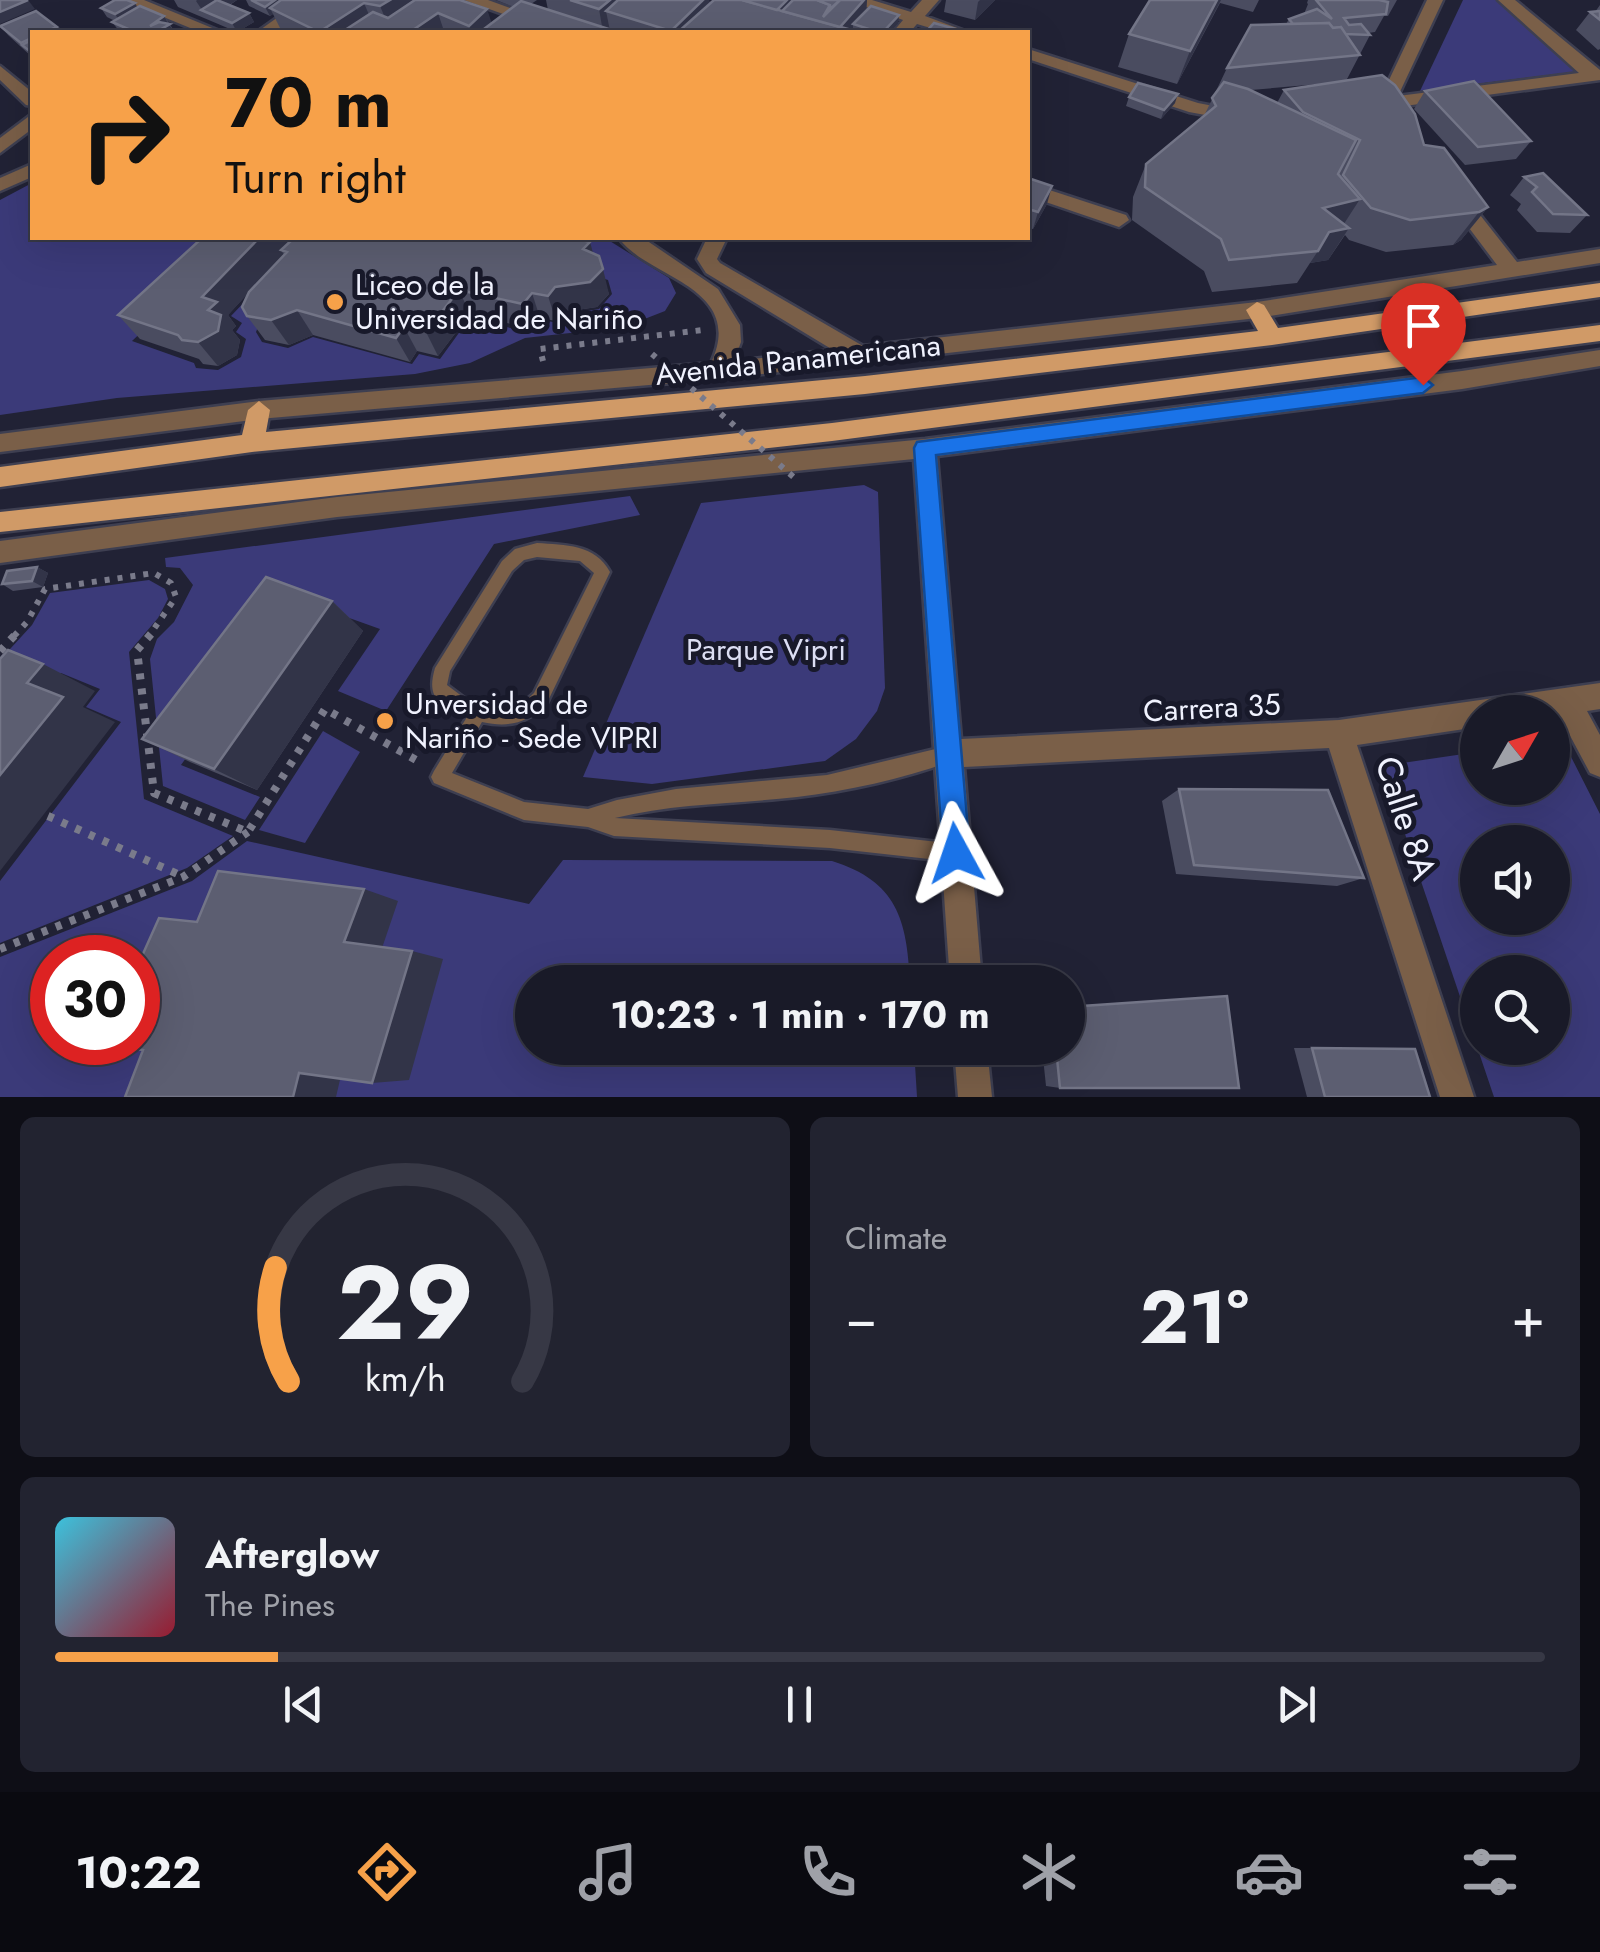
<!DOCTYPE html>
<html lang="en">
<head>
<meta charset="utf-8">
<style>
  :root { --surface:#191a28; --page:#222330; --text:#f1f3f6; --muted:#9fa1a8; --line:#373845; --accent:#f7a149 }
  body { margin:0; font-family:Jost,sans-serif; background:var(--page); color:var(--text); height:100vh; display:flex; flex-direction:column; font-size:38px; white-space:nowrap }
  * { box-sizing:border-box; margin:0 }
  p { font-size:32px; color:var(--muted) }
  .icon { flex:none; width:55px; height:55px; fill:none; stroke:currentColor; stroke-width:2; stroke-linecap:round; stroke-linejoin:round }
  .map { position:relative; height:1097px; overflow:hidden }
  .sheet { display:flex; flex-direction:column; gap:20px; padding:20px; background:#0e0e16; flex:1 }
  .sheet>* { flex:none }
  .banner { position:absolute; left:30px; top:30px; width:1000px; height:210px; border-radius:0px; box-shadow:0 10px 40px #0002,0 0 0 2px var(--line); background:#f7a149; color:#111; overflow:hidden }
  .needle { width:65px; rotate:51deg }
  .controls { position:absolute; left:1460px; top:695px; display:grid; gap:20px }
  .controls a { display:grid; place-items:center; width:110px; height:110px; border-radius:50%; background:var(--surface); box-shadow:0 10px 40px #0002,0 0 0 2px var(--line); font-size:50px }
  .speed { position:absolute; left:30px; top:935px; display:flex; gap:20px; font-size:50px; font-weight:700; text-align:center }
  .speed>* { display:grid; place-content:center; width:130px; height:130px; border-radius:50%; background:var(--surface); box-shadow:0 10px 40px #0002,0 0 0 2px var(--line); line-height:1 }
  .speed .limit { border:15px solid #d22; background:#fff; color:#111 }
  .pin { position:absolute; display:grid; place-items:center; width:85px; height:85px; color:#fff; margin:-102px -42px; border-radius:50% 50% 50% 0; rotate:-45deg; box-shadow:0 0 10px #0007 }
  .pin .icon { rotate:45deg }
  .me { position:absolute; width:110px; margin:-55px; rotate:355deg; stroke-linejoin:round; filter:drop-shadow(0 0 8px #0008) }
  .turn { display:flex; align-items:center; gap:35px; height:210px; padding:0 30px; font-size:45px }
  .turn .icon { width:130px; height:130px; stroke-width:2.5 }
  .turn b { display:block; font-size:70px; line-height:85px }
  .big { font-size:75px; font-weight:700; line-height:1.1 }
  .sheet .tile { flex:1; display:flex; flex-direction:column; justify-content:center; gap:15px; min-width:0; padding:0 35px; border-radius:15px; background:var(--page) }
  .sheet .dial { align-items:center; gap:0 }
  .dial svg { height:260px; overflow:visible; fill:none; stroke:var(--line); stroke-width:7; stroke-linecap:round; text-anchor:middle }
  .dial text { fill:var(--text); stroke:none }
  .song { display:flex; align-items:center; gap:30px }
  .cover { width:120px; height:120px; border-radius:15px; background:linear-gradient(135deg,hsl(190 70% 55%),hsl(350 70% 35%)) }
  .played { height:10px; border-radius:5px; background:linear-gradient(90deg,var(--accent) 15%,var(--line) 15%) }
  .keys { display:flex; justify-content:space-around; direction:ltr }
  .heat { display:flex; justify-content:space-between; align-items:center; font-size:55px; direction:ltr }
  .sheet .tiles { flex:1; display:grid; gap:20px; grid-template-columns:1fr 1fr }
  .tile:last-child { grid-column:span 2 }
  .trip { position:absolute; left:515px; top:965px; width:570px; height:100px; border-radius:50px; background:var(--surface); box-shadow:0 10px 40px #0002,0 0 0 2px var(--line); font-weight:700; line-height:100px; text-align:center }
  .menu { display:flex; height:160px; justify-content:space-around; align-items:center; background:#0a0a10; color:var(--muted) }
  .menu .icon { width:70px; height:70px }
  .menu .on { color:var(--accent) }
  .menu b { font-size:45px; color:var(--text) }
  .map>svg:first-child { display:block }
  .green { fill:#3b3a79; fill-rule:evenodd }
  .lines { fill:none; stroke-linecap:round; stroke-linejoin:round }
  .service-casing { stroke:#3e3f51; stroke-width:5 }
  .minor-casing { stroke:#3e3f51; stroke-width:5 }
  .primary-casing { stroke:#3e3f51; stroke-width:5 }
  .path-far1 { stroke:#7a7b8b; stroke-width:6; stroke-dasharray:5 8; stroke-linecap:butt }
  .path { stroke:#7a7b8b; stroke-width:8; stroke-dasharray:6 9; stroke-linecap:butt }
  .service { fill:#7a5f48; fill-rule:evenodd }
  .minor { fill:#7a5f48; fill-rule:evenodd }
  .primary { fill:#d09a67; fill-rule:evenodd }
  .path-bridge { stroke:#7a7b8b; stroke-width:6; stroke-dasharray:5 8; stroke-linecap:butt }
  .wall { fill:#4a4c60; fill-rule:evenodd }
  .shaded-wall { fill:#323448 }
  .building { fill:#5c5e71; stroke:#737587; stroke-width:2.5 }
  .route { fill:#1a73e8; stroke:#114b97; stroke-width:2.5 }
  .poi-dot { fill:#f7a149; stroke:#18192a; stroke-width:4 }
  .labels { text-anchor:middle; stroke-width:10; stroke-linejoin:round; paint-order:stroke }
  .poi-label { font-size:30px; fill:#f0f2fe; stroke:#18192a; text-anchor:start }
  .street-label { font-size:30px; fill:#f0f2fe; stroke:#18192a }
  .park-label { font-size:30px; fill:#dcdef3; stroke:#18192a }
  .near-street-label { font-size:35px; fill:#f0f2fe; stroke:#18192a }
</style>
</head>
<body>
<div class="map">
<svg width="1600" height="1097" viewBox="0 0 1600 1097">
  <rect width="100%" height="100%" fill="#212235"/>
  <g class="green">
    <path d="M1463,0H1502L1581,71L1420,91Z"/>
    <path d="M32,183V238H241L132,341L194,363L196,368L218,370L241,357L246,339L236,332L242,323L231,316L305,238H327L262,317L256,332L262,342L288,348L313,337L412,364L419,354L440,359L469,319L534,333L542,320L558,323L564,315L599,309L612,294L608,280L593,275L541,238H605L669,278L676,293L665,311L624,327L525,338L470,363L415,374L117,398L0,415V200Z"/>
    <path d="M864,485L878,492L885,688L877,711L856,739L825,761L652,784L583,777L701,503Z"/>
    <path d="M630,496L640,515L494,544L386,711L338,691L380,629L299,600L181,765L260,797L245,820L163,786L150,659L157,639L174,622L193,585L180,568L166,567L165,558Z"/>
    <path d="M149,580L165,589L168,599L158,618L129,652L144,799L233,836L187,868L0,943V881L121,722L86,707L100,689L61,673L0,746V660L32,625L50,593Z"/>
    <path d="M323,731L360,752L305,843L259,830Z"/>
    <path d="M1562,739L1600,814V1097H1494L1382,766L1477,752L1478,788H1552L1553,740ZM1478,842H1552V918H1478ZM1478,972H1552V1048H1478Z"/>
    <path d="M247,841L529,904L563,860L832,861C897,881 907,920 910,982H532V1048H914L917,1097H0V957L192,881ZM52,958H138V1042H52Z"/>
  </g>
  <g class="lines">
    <g class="service-casing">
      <path id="service" d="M537,543C565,545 595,544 610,572L546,705C526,723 509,728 482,722L452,773L524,802L588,809L617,800L676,789L827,775L948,746L954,748L957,754L954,760C907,778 848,791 797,797C736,804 675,803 615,818L830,830L956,844L962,847L965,853L962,859L956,862L830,848L614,836L588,827L524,820L434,783L431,777L434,771L467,717C439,704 426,699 435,668L502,561L515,549ZM537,557L580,561L594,573L534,693L521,705L512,709L485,707L467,700L447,685L450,671L512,571L524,560Z"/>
    </g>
    <g class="minor-casing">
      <g id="minor">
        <path d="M122,0H144L222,32H200Z"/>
        <path d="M302,0H321L275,32H257Z"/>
        <path d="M464,0H488L576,32H553Z"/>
        <path d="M847,0H872L911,12L922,0H939L925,16L968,32H944L917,24L910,32H893L903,20Z"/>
        <path d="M1427,0H1443L1398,96L1579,73L1498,0H1515L1600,70V80L1397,107L1401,112L1392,117L1381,109H1366V101L1380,99Z"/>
        <path d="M1028,49L1198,103L1244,112L1247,116L1238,121L1189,112L1028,59Z"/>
        <path d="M0,66L32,92V106L26,105L0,80Z"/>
        <path d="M32,114V129L0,153V138Z"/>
        <path d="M32,164V177L0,191V178Z"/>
        <path d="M1028,183L1126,215L1129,220L1119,227L1028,196Z"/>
        <path d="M1455,190L1462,192L1517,262L1600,249V263L1257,318L718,379L259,419L0,452V434L259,401L711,363C747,286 646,278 619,238H643L718,289L740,325L741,342L734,361L833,350L706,273L697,259L707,238H727L717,259L720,263L863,346L1257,302L1497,265L1445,196Z"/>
        <path d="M1600,350V366L1462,389L937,456L961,739L1339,720L1600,683V709L1587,711L1600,735V777L1590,773L1559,715L1552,716V712H1478V727L1357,745L1474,1097H1440L1329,748L964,767L982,982H950L914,459L337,517L0,563V541L337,497L925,439L1462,371Z"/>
        <path d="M954,1048H987L992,1097H958Z"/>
      </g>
    </g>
    <g class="primary-casing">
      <g id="primary">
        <path d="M1600,283V297L1272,345L865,394L252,452L0,487V467L242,435L248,410L259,401L270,410L266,432L865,376L1258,331L1246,310L1257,302L1264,305L1278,328Z"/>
        <path d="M1600,325V341L832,441L0,532V512L832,423Z"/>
      </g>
    </g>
    <g class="path-far1">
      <path d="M543,361L540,349L703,330"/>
      <path d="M14,636L27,622L45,589L154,573L171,583L176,597L149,636"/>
    </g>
    <g class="path">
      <path d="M151,634L137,650L154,793L248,832L325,709L418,761"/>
      <path d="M0,651L16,634"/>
      <path d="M48,816L182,876"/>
      <path d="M0,949L183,877L248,832"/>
    </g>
    <use href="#service" class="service"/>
    <use href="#minor" class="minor"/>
    <use href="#primary" class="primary"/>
    <path class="path-bridge" d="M652,354L797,480"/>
  </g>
  <g class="wall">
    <path d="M174,0H237L230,5L249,13L254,22L237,32L178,7Z"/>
    <path d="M246,0H460L492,23L514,7L496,0H537L531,4L548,10L546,0H709L710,4L867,0L866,11L898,24L890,32H447L444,31L442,32H282L273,14L270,16L249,6Z"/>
    <path d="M946,0H995L975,20L944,12Z"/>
    <path d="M1150,0H1259L1253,12L1220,3L1177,84L1118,67L1129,34Z"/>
    <path d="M1308,0H1397L1388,16H1384L1375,32L1368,33L1370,35L1346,81L1424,145L1488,207L1461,240L1453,245L1386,252L1349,240L1345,235L1328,260L1310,263L1297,283L1212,292L1204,271L1132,220L1133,197L1146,164L1204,116L1227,68L1286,24L1289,19L1304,14L1308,4L1307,3ZM1331,83L1284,90L1277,103L1251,90Z"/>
    <path d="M1600,5V49L1598,50L1576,30L1590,12H1595Z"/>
    <path d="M101,8H138L164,16L175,32H120L112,22L115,21L107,17Z"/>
    <path d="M0,26L58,29L32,32V57L8,35Z"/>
    <path d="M1425,91L1531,141L1516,159L1465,165L1414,109Z"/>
    <path d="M1129,97L1175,103L1161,119L1126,106Z"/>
    <path d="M1524,177L1587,215L1570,233L1537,232L1517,210L1521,204L1510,195Z"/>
    <path d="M1028,178L1047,204L1033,229L1028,228Z"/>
    <path d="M202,238L585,241L593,254L609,294L597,307L563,312L556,321L540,318L532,329L470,314L438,356L417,351L410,362L313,335L289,345L265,340L247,316L249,292L228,315L236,326L232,330L240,340L237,355L218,366L203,364L199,359L140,339L118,315Z"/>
    <path d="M37,567L48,573L43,587L13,591L2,584Z"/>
    <path d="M332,601L363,631L257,790L190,762L142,739Z"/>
    <path d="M1179,789L1364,878L1337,886L1176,874L1162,801Z"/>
    <path d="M1042,1048H1068L1060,1088L1046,1086Z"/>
    <path d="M1294,1048H1312L1430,1097H1307Z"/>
  </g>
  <g class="shaded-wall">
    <path d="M28,0L35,9L0,24V12Z"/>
    <path d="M197,0H237L213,15L202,10L196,1Z"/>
    <path d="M275,0H294L270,8L273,14L270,16L265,7Z"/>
    <path d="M390,0H441L391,32L380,6Z"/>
    <path d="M610,0H645L606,11L610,31L603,32L599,9Z"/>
    <path d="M703,0H709L711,20L699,32H671Z"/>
    <path d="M787,0H804L773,14Z"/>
    <path d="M864,0H867L866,14L853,24V30L836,32Z"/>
    <path d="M980,0H995L975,20L978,2Z"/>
    <path d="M1217,0H1221L1177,84L1190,51Z"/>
    <path d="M135,3L140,12L122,24L115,14Z"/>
    <path d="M364,3L375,29L370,32H319Z"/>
    <path d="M487,9L493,27L487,32H471L469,26Z"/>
    <path d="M249,13L254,22L237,32L232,23Z"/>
    <path d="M438,13L444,31L442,32H410Z"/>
    <path d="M899,15L898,24L890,32H883Z"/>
    <path d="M164,16L169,25L175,32H154L150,26Z"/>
    <path d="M1178,94L1175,103L1161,119L1164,110Z"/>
    <path d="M1052,186L1047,204L1033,229L1038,212Z"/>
    <path d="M1360,199L1340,230L1349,228L1328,260L1310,263L1318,251L1323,208Z"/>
    <path d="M1488,207L1461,240L1453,245L1479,212Z"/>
    <path d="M259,238H300L281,250L284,255L228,315L236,326L232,330L240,340L237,355L218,366L198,342L208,310L202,297Z"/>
    <path d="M573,238H584L586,245L590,242L597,267Z"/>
    <path d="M603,269L609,294L597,307L563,312L556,321L548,296L555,287Z"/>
    <path d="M459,290L470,314L438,356L426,332Z"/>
    <path d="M532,293L540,318L532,329L523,304Z"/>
    <path d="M297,310L313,335L289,345L271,320Z"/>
    <path d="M404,327L417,351L410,362L396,338Z"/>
    <path d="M37,567L48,573L43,587L32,581Z"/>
    <path d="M332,601L363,631L257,790L214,769Z"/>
    <path d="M43,664L95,691L83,707L115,722L0,871V775L27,683Z"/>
    <path d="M364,889L398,901L381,951L344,942Z"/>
    <path d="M412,951L443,959L409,1080L372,1083Z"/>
    <path d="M342,1071L336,1097H293L299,1073Z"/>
  </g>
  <g class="building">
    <path d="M0,0H28L0,12Z"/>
    <path d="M115,0H127L135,3L115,14L101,8Z"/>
    <path d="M217,0L249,13L232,23L201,10Z"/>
    <path d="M251,0H275L265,7Z"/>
    <path d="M281,0H390L380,6L364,3L319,32L270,8Z"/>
    <path d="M415,0H460L487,9L469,26L438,13L410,32H342L373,12L388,18Z"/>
    <path d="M570,0H610L599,9Z"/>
    <path d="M618,0H703L671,31L606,11Z"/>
    <path d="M714,0H742L859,32H678Z"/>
    <path d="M742,0H787L777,10Z"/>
    <path d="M793,0H817L830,5L823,17L840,0H864L840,27L782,11Z"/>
    <path d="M817,0H840L830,9V5Z"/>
    <path d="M1150,0H1217L1190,51L1129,34Z"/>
    <path d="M1316,0H1379L1388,2L1386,14L1344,18L1349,25L1361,24L1370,35L1345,34L1341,27L1333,28L1329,23L1293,24L1289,19L1317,9L1332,19Z"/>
    <path d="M521,1L618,32H480Z"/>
    <path d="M140,6L164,16L150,26L159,22L170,24L156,32H135L112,22Z"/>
    <path d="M871,6L899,15L883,32H878L853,24Z"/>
    <path d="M36,11L57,27L45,32H32V38L21,43L0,26Z"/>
    <path d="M1600,11V20L1590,12Z"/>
    <path d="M934,23L963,31L926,32Z"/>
    <path d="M1329,23L1333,28L1341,27L1360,55L1227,68L1251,25Z"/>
    <path d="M32,40V53L22,45Z"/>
    <path d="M1382,75L1395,85L1415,114L1424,145L1444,148L1488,207L1479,212L1410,220L1371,208L1343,175L1360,140L1303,112L1284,90Z"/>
    <path d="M1474,81L1531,141L1478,147L1425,91Z"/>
    <path d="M1224,82L1248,89L1356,140L1338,174L1360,199L1323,208L1349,228L1329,232L1318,251L1229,260L1221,239L1145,187L1146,164L1216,106L1212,98Z"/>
    <path d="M1138,83L1178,94L1164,110L1129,97Z"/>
    <path d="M1543,173L1587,215L1553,214L1532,192L1537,187L1524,177Z"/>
    <path d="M1028,178L1052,186L1038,212L1028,209Z"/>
    <path d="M202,238H259L202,297L217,302L208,310L221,315L218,331L198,342L182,340L178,335L118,315Z"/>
    <path d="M294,238H574L590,242L583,249L599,256L603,269L590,282L555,287L548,296L532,293L523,304L459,290L426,332L404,327L396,338L297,310L271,320L247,316L242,307L249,292L287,252L281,250Z"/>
    <path d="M37,567L32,581L2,584L7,571Z"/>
    <path d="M266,577L332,601L214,769L142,739Z"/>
    <path d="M8,650L43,664L27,683L63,697L0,775V659Z"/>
    <path d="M1179,789L1328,790L1364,878L1194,865Z"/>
    <path d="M218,871L364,889L344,942L412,951L372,1083L299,1073L293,1097H125L143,1050L102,1044L103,1042H138V965L159,918L197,922Z"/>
    <path d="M1227,996L1239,1088H1060L1056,1048H1068V1007Z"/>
    <path d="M1312,1048L1415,1049L1430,1097H1325Z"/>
  </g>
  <path class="route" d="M1423,377L1433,385L1423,393L936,455L970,853L966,862L956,866L947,862L943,853L914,448L917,442Z"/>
  <g class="poi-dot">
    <circle cx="335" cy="302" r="10"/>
    <circle cx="385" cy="721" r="10"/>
  </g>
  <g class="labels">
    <g class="poi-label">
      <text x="355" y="295">Liceo de la<tspan x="355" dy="34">Universidad de Nariño</tspan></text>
      <text x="405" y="714">Unversidad de<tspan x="405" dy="34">Nariño - Sede VIPRI</tspan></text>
    </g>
    <g class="street-label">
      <text transform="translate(798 360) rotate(-6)" y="10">Avenida Panamericana</text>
      <text transform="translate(1212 708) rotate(-3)" y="10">Carrera 35</text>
    </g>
    <g class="park-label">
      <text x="766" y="660">Parque Vipri</text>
    </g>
    <g class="near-street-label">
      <text transform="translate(1406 818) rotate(72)" y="12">Calle 8A</text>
    </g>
  </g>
</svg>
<div class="controls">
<a><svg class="needle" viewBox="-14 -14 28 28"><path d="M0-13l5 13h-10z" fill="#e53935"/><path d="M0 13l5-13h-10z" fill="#9fa1a8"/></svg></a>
<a><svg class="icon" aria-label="sound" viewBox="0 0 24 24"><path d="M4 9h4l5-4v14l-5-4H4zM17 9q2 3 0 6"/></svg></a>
<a><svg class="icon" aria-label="search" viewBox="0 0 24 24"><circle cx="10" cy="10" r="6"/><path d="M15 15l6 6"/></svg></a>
</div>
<div class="speed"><div class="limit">30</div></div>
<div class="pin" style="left:1423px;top:385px;background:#d93025"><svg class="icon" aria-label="arrive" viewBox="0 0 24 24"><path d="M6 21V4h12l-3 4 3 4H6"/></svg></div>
<svg class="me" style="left:956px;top:853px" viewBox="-20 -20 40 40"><path d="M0-17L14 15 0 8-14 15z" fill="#1a73e8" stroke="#fff" stroke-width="4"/></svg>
<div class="trip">10:23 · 1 min · 170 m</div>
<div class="banner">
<div class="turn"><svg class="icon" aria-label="right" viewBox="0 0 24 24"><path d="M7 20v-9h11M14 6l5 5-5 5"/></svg><div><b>70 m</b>Turn right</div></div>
</div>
</div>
<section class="sheet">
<div class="tiles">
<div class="tile dial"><svg viewBox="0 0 100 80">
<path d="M14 69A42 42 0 1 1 86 69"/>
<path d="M14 69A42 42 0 0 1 10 34" stroke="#f7a149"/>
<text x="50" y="56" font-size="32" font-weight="700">29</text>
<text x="50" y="72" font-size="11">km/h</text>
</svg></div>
<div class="tile"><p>Climate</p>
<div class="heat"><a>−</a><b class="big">21°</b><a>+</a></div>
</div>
<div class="tile">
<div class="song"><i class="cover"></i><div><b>Afterglow</b><p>The Pines</p></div></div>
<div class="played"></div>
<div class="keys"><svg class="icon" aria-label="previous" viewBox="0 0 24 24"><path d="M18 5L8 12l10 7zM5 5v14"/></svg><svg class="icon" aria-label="pause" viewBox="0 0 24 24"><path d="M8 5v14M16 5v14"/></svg><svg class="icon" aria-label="next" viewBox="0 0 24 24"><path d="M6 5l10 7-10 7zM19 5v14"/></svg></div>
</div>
</div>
</section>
<nav class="menu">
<b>10:22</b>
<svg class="icon on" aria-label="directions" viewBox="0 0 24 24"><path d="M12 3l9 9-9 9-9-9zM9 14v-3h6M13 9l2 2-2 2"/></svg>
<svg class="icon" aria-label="music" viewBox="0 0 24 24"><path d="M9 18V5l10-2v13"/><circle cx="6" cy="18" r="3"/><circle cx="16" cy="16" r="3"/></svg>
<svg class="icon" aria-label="phone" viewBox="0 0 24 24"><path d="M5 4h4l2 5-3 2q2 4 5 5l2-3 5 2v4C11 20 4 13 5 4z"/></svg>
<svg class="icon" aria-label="climate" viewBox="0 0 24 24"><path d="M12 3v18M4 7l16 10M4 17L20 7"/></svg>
<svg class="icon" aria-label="car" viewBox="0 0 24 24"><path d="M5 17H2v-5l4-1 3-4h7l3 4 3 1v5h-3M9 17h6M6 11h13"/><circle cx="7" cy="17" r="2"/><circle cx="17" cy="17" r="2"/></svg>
<svg class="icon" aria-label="filters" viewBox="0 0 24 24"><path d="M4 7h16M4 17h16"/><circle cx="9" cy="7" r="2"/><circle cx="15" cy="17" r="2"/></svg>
</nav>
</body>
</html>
